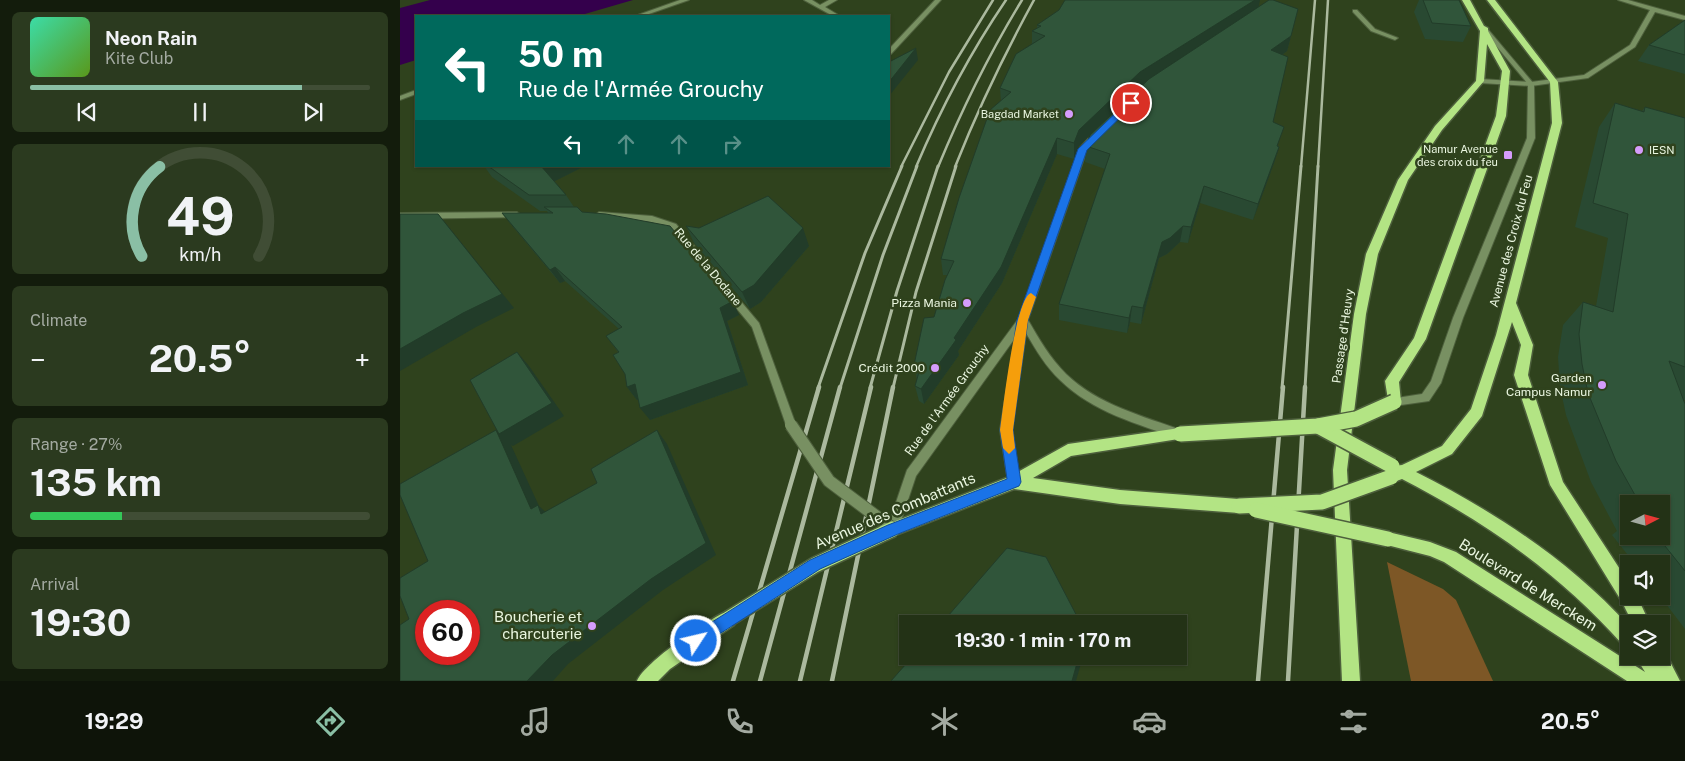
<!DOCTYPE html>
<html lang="en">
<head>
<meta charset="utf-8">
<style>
  :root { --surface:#233216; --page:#2b3a1f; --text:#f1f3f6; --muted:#a3aaa1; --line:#404d35; --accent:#8abfa5 }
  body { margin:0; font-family:"Public Sans",sans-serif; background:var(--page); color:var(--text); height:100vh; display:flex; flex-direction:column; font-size:19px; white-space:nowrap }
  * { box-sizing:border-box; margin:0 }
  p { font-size:16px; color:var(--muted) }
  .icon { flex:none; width:28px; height:28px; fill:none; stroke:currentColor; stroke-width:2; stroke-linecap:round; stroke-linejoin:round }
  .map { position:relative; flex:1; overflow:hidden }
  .side { display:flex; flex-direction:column; gap:12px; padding:12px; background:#131c0c; width:400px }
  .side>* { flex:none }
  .guide { position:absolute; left:15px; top:15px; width:475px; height:152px; border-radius:0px; box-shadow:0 1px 4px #0004,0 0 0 1px var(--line); background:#00695c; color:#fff; overflow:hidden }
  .needle { width:32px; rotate:84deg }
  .controls { position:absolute; left:1220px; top:495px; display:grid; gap:10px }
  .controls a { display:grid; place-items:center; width:50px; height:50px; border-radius:0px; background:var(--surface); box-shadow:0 1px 4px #0004,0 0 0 1px var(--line); font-size:25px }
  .speed { position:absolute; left:15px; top:600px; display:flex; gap:10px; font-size:25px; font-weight:700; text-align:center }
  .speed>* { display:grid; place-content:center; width:65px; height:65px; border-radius:50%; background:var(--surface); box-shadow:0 1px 4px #0004,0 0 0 1px var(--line); line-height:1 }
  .speed .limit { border:8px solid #d22; background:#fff; color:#111 }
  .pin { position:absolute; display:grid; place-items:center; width:42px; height:42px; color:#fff; margin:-21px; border:2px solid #fff; border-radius:50%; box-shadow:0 1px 5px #0007 }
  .me { position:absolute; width:55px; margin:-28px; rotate:55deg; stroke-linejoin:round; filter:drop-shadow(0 0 4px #0008) }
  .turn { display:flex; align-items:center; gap:18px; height:105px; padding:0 20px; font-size:22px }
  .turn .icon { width:65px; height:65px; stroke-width:2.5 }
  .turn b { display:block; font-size:35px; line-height:42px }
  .lanes { display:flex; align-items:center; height:48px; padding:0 20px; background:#0003; justify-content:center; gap:25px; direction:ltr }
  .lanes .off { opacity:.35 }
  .big { font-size:38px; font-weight:700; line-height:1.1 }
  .side .tile { flex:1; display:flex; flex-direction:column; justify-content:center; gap:8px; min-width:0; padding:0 18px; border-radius:8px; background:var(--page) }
  .side .dial { align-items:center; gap:0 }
  .dial svg { height:130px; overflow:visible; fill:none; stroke:var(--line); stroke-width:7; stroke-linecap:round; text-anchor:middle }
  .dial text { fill:var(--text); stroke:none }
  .song { display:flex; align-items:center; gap:15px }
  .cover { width:60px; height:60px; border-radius:8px; background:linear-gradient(135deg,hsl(160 70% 55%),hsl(90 70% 35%)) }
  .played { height:5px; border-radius:2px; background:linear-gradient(90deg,var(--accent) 80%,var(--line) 80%) }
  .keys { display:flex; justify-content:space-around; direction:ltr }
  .heat { display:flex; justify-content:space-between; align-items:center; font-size:28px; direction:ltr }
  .charge { height:8px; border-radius:4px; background:linear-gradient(90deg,#34c759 27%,var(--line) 0) }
  .trip { position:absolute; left:499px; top:615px; width:288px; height:50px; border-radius:0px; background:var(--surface); box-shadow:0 1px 4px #0004,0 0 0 1px var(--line); font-weight:700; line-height:50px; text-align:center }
  .tabs { display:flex; height:80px; justify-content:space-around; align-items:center; background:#0e1409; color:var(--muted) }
  .tabs .icon { width:35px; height:35px }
  .tabs .current { color:var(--accent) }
  .tabs b { font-size:22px; color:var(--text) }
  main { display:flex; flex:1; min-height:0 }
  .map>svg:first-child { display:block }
  .green { fill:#7d5726 }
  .water { fill:#34004c }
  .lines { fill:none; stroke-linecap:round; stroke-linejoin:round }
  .service-casing { stroke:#4d5f3c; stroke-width:2 }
  .minor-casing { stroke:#4d5f3c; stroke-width:2 }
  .tertiary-casing { stroke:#4d5f3c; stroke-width:2 }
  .primary-casing { stroke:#4d5f3c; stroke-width:3 }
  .service { fill:#789062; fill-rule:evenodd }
  .minor { fill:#789062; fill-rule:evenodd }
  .tertiary { fill:#789062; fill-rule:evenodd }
  .primary { fill:#b3e484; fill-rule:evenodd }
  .rail-far2 { stroke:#abb99e; stroke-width:2.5 }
  .rail-far1 { stroke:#abb99e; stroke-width:3 }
  .rail { stroke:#abb99e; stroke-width:4.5 }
  .minor-bridge-casing { stroke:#4d5f3c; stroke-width:14; stroke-linecap:butt }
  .primary-bridge-casing { stroke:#4d5f3c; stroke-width:18; stroke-linecap:butt }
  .minor-bridge { stroke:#789062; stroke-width:12 }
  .primary-bridge { stroke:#b3e484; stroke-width:15 }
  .wall { fill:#294932; fill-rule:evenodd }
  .shaded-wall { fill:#223c29 }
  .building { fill:#30553a; stroke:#223c29; fill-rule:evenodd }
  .route { fill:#1a73e8; stroke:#114b97 }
  .slow { fill:#f59e0b }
  .poi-dot { fill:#d59cfb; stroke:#2f421d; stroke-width:2 }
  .labels { text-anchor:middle; stroke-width:5; stroke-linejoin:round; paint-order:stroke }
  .far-poi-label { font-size:11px; fill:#eaf6e0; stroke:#2f421d; text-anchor:end }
  .street-label { font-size:12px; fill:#eaf6e0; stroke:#2f421d }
  .poi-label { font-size:12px; fill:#eaf6e0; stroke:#2f421d; text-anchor:end }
  .near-street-label { font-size:15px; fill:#eaf6e0; stroke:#2f421d }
  .near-poi-label { font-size:15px; fill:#eaf6e0; stroke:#2f421d; text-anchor:end }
</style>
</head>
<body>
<main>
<section class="side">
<div class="tile">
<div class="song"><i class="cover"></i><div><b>Neon Rain</b><p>Kite Club</p></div></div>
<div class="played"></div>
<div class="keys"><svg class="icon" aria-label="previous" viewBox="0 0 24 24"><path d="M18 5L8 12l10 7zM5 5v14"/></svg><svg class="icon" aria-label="pause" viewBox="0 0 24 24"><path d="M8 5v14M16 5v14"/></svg><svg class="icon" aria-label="next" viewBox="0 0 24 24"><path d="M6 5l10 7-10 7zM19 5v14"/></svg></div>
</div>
<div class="tile dial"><svg viewBox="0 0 100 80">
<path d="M14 69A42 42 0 1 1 86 69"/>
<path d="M14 69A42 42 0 0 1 25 14" stroke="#8abfa5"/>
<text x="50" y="56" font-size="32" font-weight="700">49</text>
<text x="50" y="72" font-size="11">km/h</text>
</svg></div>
<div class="tile"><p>Climate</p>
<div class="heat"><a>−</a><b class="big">20.5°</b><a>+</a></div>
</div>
<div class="tile"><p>Range · 27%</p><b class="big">135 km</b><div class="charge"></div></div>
<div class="tile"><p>Arrival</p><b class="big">19:30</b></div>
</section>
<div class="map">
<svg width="1285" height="681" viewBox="0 0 1285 681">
  <rect width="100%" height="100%" fill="#2f421d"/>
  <path class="green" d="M987,562L1043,589L1056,600L1093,681H1011Z"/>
  <path class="water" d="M30,0H233L178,16H16V60L0,65V8Z"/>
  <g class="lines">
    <g class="service-casing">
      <g id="service">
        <path d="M404,0H412L420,5L429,0H437L425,7L440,16H433Z"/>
        <path d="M535,0H541L491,54L489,55V49Z"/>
        <path d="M953,10H957L975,29L998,38L995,40L971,31L953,12Z"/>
        <path d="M1084,26L1086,27L1134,84L1135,138L1063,318L1041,383L1029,401L994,406L990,405L989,402L990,399L1022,394L1031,381L1053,318L1127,138L1128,84L1082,29V27Z"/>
      </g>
    </g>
    <g class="minor-casing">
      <g id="minor">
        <path d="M280,0H289L243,16H235Z"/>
        <path d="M1218,0H1228L1285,16V20L1255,12L1235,47L1188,78L1131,86L1080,83L1077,81L1080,79L1131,82L1184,75L1230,45L1250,10Z"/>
        <path d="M16,90V94L0,100V96Z"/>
        <path d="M117,212L121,215L120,217L0,219V213Z"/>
        <path d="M199,212L252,216L276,224L359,323L396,425L395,428L391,430L387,428L386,425L352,327L270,228L251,222L196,217L195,215Z"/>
      </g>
    </g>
    <g class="tertiary-casing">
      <path id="tertiary" d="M691,135H694L698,137L687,150L628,320C639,339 650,358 666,374C698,405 743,416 784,431L786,434L784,437L780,439C738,424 692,412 660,380C646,367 636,350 626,333L612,430L620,482L618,486L614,487L610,486L608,482L600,430L615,338L516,476L497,533L493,535L489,533L487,529L507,470L619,318L679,149Z"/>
    </g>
    <g class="primary-casing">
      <g id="primary">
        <path d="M1062,0H1070L1084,26L1088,28V31L1110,71L1106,116L1026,339L999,382L1001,402L999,406L994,408L989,406L985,381L1014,338L1096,116L1102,71L1087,44L1084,81L1042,130L1008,180L978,254L966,314L947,470L960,681H942L933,470L954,314L966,254L998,180L1035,126L1076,81L1080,31Z"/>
        <path d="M1087,0H1095L1158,82L1162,123L1116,303L1133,345L1128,375L1163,482L1229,583V596H1237L1250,624H1233L1222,602L1150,485L1114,375L1121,345L1112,322L1082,416L1052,454L1016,472C1095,512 1169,560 1229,626V647L1223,645C1159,573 1087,523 1002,479L991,483L986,482L984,477L994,466L1002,465L1042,446L1071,409L1096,335L1152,123L1150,82Z"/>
        <path d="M780,428L785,430L787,434L785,438L671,456L633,478L720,490L839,499L844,501L846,506L844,511L839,513L720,504L614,489L493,536L488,534L485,529L488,524L609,477L668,444Z"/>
        <path d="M988,532L1030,542L1056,552L1245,672L1235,656H1261V649L1264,650L1280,681H1227L1044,562L1030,556L983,544L980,539L983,534Z"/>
        <path d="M328,611L334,613L336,619L334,625L270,669L258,681H237C245,662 308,619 328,611Z"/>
      </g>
    </g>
    <use href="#service" class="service"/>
    <use href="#minor" class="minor"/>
    <use href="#tertiary" class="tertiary"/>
    <use href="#primary" class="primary"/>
    <g class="rail-far2">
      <path d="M501,167L549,72L593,0"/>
      <path d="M516,167C541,108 570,53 606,0"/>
      <path d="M538,167C562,109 589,54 622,0"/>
      <path d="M555,167C578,109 604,55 634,0"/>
      <path d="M901,167L915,0"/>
      <path d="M918,167L928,0"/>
    </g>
    <g class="rail-far1">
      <path d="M418,388L465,253L502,166"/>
      <path d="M440,388L483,255L517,166"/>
      <path d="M470,388L497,291L538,166"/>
      <path d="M493,388L516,292L556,166"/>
      <path d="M882,388L901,166"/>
      <path d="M905,388L918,166"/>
    </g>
    <g class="rail">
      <path d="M333,681L419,387"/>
      <path d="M360,681L440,387"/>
      <path d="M400,681L471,387"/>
      <path d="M432,681L493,387"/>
      <path d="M858,681L883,387"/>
      <path d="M888,681L905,387"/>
    </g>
    <g class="minor-bridge-casing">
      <path id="minor-bridge" d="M391,425L429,481L493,529"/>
    </g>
    <g class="primary-bridge-casing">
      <g id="primary-bridge">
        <path d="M918,426L992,466"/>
        <path d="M780,434L918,426L956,419L994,402"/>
        <path d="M839,506L922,502L991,477"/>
        <path d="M856,510L988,539"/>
        <path d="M328,619L415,565L493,529"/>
      </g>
    </g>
    <use href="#minor-bridge" class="minor-bridge"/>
    <use href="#primary-bridge" class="primary-bridge"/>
  </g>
  <g class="wall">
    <path d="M1019,0H1059L1071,26L1063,42L1025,39L1014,12Z"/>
    <path d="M859,7L891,36L887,51L882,55L873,122L878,146L879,147L874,163L853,220L800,203L788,243L780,242L767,254L759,258L741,324L730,322L727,333L659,320V304L705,169L685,162L686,146L689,135L679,146L674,159L657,154L602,283L558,351L559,355L524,404L519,401L515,386L517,380L514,365L534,317L547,275H543L541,259L601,101L600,88L632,43V31L637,28V25ZM742,86L698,127L739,88Z"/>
    <path d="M1285,20V74L1238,61L1249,45Z"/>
    <path d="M1215,103L1242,111L1245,107L1285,118V400H1284L1285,404V629L1260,596H1261V564H1235L1212,535L1217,531L1191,482L1166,415L1160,387L1158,357L1163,325L1183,302L1196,306L1208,238L1175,227L1199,127ZM1229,504H1261V536H1229Z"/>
    <path d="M84,166H185L154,181L166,195L174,207L339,315L327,321L348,385L250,420L239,399L237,400L227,387L225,374L218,352L206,336L219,329L165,281L160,283L113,227L102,213H148L147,211H140L92,177Z"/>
    <path d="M286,226L409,246L361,302L350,309L294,243Z"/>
  </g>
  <g class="shaded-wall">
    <path d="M855,0H860L858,10L739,88L679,146L674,159V143L679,130L740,72Z"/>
    <path d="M891,36L887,51L867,66L871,50Z"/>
    <path d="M516,48L518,60L489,96V82Z"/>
    <path d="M657,138V154L602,283L558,351L559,355L524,404L521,389L554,338Z"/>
    <path d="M879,147L874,163L853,220L858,204Z"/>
    <path d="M141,166H185L151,183Z"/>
    <path d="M804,186L800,203L788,243L791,227Z"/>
    <path d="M38,214L114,308L76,327L0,371V349Z"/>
    <path d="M783,226L780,242L767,254L759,258L741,324L743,308L762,242Z"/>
    <path d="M403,228L409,246L361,302L350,309L342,292Z"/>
    <path d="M155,267L165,281L160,283L150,270Z"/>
    <path d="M333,301L339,315L327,321L348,385L250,420L240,408L320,308Z"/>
    <path d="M732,306L730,322L727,333L729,318Z"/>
    <path d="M117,352L129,366L164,416L113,446L111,445L139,506L152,518L156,527L131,509L96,430L99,433Z"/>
    <path d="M235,384L245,397L237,400L227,387Z"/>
    <path d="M257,430L267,444L316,555L263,590L168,664L153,681H127Z"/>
    <path d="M679,656H683L676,681H672Z"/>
  </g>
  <g class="building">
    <path d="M665,0H855L740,72L679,130L674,143L657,138L601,267L554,338L556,340L521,389L515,386L521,365H514L524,318L534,317L545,280L554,261L541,259L559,198L590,110L611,92L600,88L616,54L645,36L632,31L641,26L637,25L659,10Z"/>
    <path d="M869,0H873L898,9L891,36L871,50L888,57L873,122L884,127L877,146L879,147L858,204L804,186L791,227L783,226L770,238L762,242L743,308L732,306L729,318L659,304L710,154L686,146L690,135L749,79Z"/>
    <path d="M1023,0H1059L1071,26L1032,23Z"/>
    <path d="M1285,20V55L1249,45Z"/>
    <path d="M516,48L489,82V62Z"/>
    <path d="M1215,103L1244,112L1245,107L1285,118V367L1269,361L1285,404V571L1257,536H1261V504H1240L1216,461L1188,393L1182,364L1179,334L1183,302L1213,312L1228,214L1193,203Z"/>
    <path d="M88,166H141L166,195H129Z"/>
    <path d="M368,196L403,228L354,285L342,292L286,226L299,228Z"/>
    <path d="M144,207H177L182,212L206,214L270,226L333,301L320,308L341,372L240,408L235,384L227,387L225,374L213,355L219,352L206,336L222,327L155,267L150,270L102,213H153Z"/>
    <path d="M0,214H38L102,294L63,313L0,349Z"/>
    <path d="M117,352L152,403L99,434L70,380Z"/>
    <path d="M96,430L131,509L138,505L141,514L197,483L191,469L257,430L306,543L251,579L152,655L127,681H0V625L9,619L0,596V578L28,561L0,495V484ZM26,611H69V654H26Z"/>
    <path d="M607,548L646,557L681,624H541Z"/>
    <path d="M513,656H679L672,681H491Z"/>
  </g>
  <path class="route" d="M728,101L735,103L687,150L628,320L613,430L621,482L619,486L498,534L420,569L301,646L296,649L290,646L288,641L290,636L410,560L488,525L607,479L600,430L617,320L678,149Z"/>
  <path class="slow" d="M631,293L636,297L628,320L613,430L615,448L609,454L603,448L600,430C603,410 615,298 631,293Z"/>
  <g class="poi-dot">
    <circle cx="669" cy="114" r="5"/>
    <circle cx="1239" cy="150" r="5"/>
    <rect x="1103" y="150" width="10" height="10" rx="2.5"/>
    <circle cx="567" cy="303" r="5"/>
    <circle cx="535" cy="368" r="5"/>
    <circle cx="1202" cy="385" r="5"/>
    <circle cx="192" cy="626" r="5"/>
  </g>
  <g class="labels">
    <g class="far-poi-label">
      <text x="659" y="118">Bagdad Market</text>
      <text x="1098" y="153">Namur Avenue<tspan x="1098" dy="13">des croix du feu</tspan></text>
      <text x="1249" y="154" text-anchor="start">IESN</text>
    </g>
    <g class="street-label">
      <text transform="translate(1111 241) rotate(-75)" y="4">Avenue des Croix du Feu</text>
      <text transform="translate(308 267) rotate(50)" y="4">Rue de la Dodane</text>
      <text transform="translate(943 336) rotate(-82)" y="4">Passage d'Heuvy</text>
      <text transform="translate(547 400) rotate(-54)" y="4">Rue de l'Armée Grouchy</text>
    </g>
    <g class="poi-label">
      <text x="557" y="307">Pizza Mania</text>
      <text x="525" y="372">Crédit 2000</text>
      <text x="1192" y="382">Garden<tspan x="1192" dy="14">Campus Namur</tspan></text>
    </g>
    <g class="near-street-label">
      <text transform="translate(495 511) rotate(-23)" y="5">Avenue des Combattants</text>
      <text transform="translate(1128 585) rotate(32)" y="5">Boulevard de Merckem</text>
    </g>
    <g class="near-poi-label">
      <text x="182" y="622">Boucherie et<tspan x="182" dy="17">charcuterie</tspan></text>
    </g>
  </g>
</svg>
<div class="controls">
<a><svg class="needle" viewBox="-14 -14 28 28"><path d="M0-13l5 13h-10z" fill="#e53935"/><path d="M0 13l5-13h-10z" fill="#a3aaa1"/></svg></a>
<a><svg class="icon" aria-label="sound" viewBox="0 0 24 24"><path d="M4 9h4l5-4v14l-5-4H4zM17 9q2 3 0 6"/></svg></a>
<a><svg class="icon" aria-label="layers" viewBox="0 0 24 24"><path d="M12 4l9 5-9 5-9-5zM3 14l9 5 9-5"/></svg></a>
</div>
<div class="speed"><div class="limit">60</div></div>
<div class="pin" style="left:731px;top:103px;background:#d93025"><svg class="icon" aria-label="arrive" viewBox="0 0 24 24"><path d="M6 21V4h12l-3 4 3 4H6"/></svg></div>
<svg class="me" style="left:296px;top:641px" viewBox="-20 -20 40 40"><circle r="17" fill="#1a73e8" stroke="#fff" stroke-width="3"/><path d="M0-11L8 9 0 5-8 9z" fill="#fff"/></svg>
<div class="trip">19:30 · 1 min · 170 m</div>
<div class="guide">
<div class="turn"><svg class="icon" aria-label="left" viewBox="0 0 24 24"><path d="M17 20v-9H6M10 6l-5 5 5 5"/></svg><div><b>50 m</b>Rue de l'Armée Grouchy</div></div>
<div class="lanes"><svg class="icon" aria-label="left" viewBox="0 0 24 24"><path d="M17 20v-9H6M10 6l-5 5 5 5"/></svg><svg class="icon off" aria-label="ahead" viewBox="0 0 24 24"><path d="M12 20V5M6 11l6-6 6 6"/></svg><svg class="icon off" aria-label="ahead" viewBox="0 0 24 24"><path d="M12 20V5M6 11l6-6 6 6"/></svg><svg class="icon off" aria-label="right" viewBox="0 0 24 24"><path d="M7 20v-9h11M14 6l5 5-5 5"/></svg></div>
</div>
</div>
</main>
<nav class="tabs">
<b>19:29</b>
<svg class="icon current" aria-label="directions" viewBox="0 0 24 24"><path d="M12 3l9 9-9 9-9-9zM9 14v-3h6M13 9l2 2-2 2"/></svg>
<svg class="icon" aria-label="music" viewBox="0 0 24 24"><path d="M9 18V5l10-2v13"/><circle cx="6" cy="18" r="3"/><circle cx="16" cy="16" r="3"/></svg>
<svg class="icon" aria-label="phone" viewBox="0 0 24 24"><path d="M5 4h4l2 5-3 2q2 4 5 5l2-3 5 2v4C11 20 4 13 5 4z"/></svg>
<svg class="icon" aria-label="climate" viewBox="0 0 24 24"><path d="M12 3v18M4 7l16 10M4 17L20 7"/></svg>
<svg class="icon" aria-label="car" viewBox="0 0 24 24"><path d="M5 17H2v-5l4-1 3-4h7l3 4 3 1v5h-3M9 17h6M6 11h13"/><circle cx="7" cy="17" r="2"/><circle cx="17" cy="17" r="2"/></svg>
<svg class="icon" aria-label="filters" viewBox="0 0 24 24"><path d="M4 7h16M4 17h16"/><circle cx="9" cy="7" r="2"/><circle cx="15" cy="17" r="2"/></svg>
<b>20.5°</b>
</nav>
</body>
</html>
